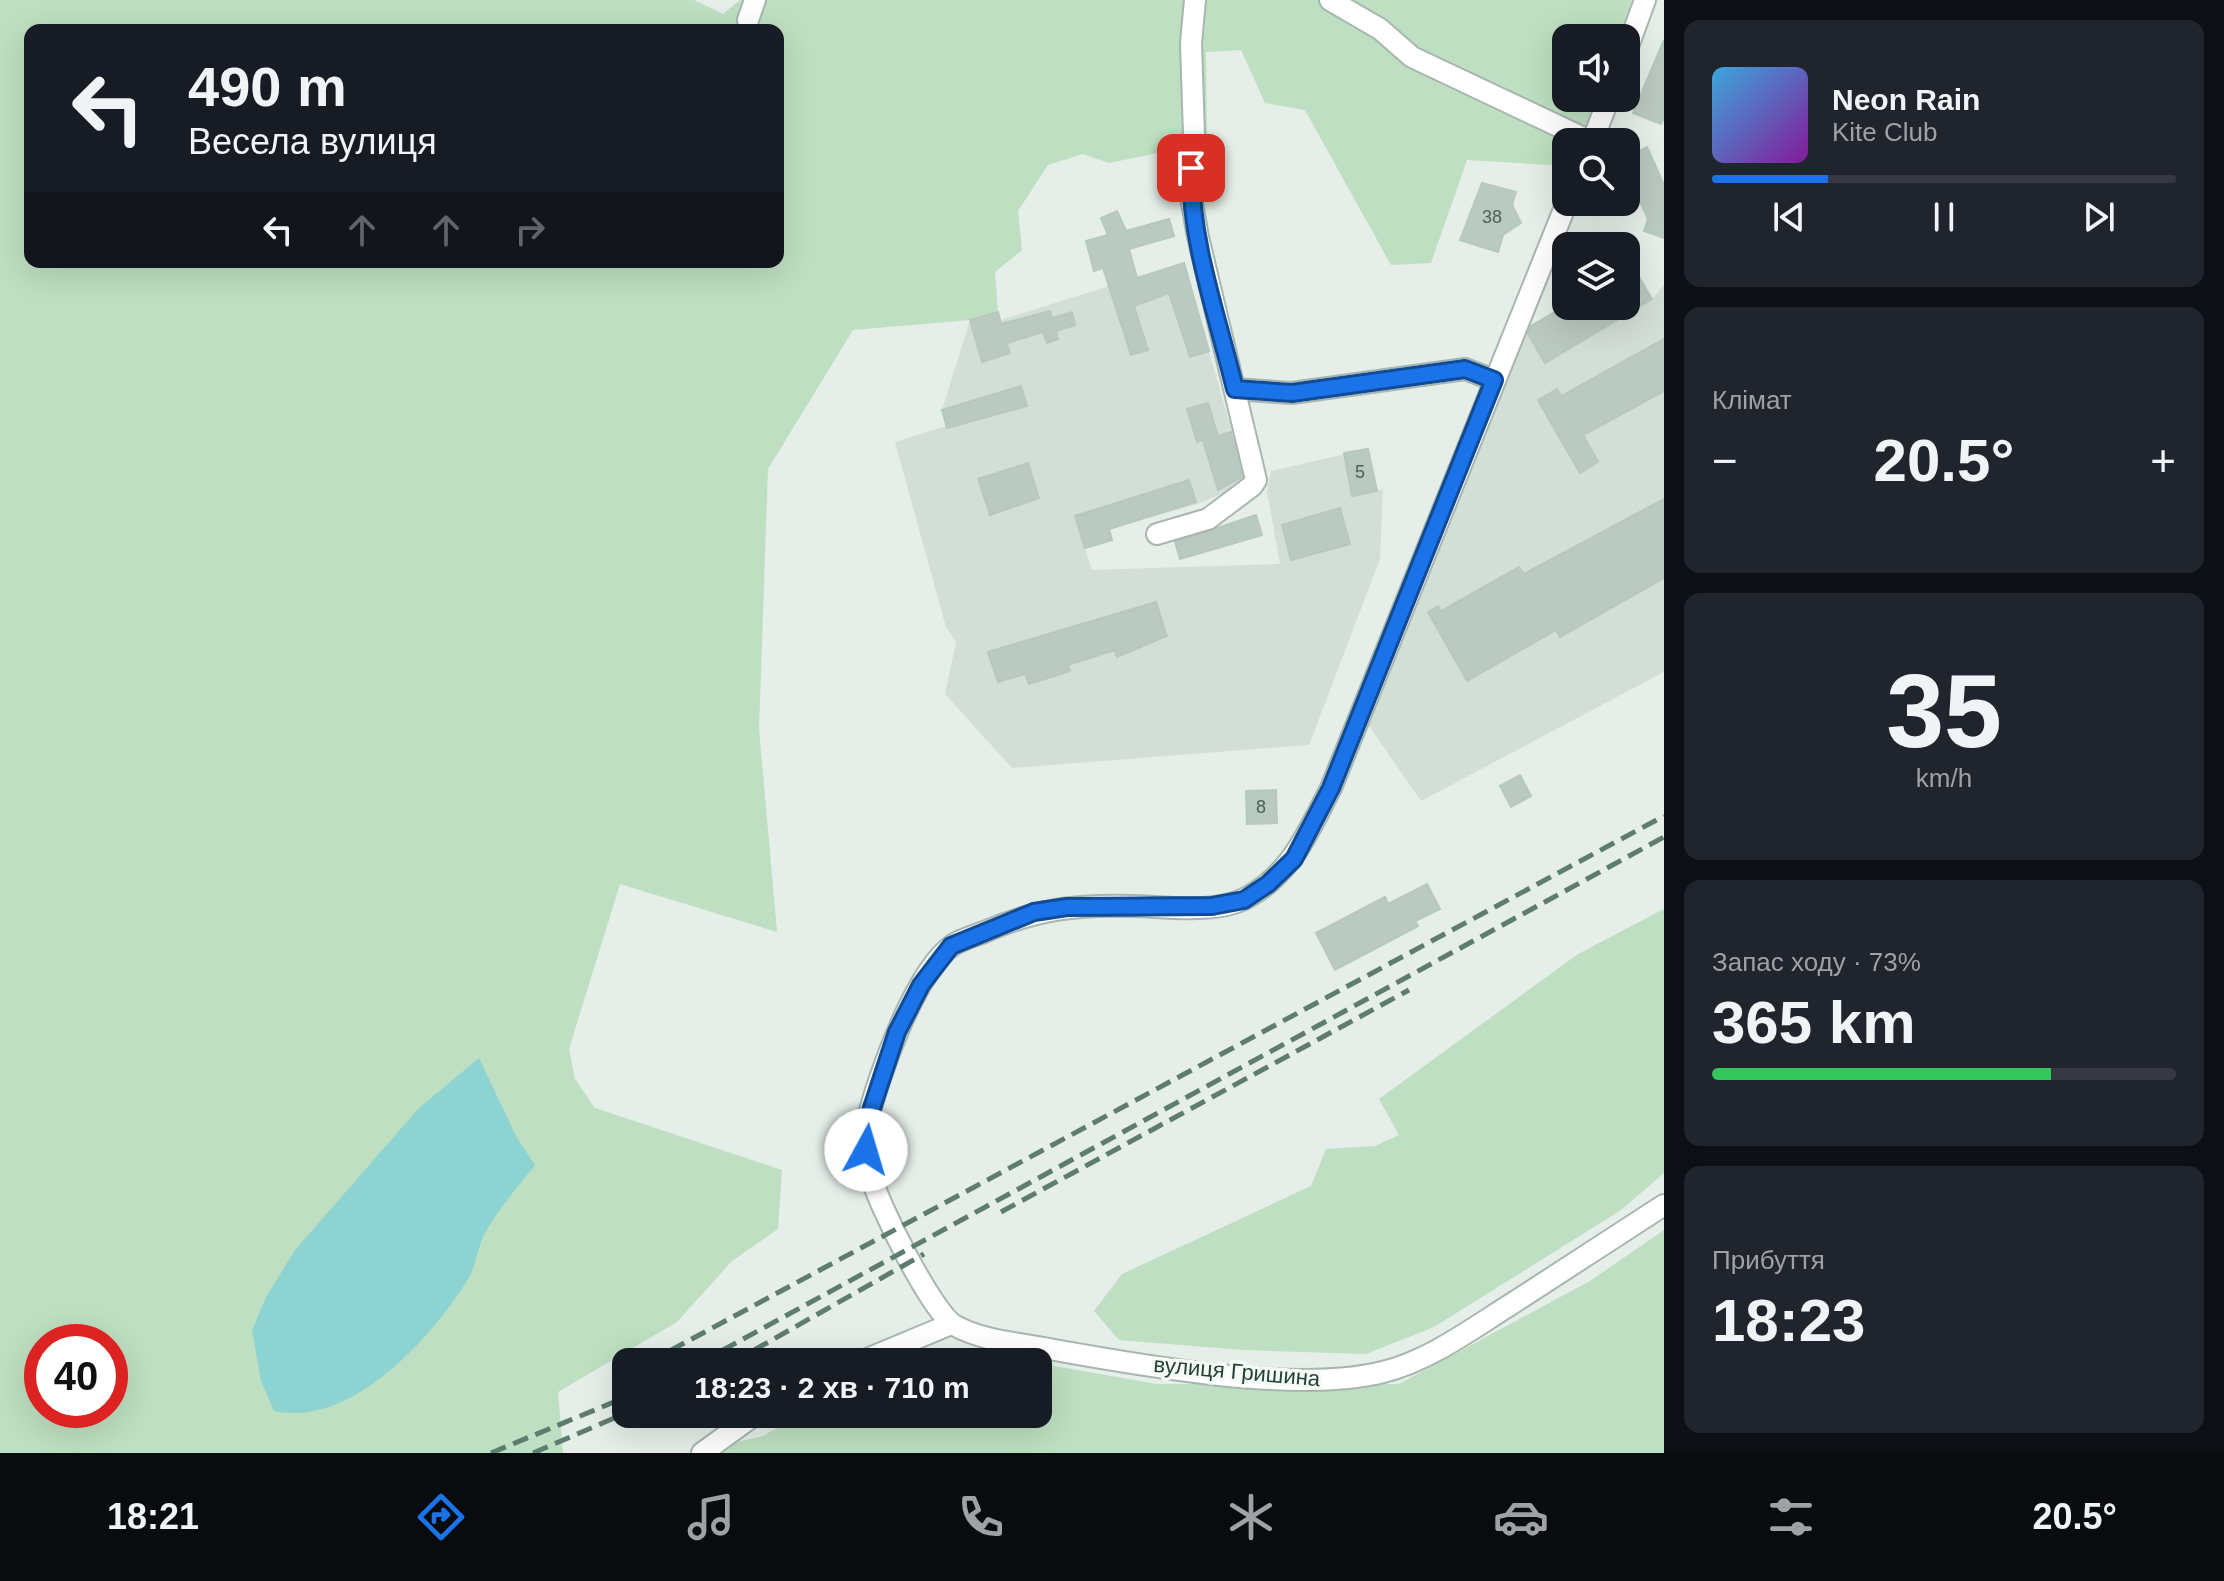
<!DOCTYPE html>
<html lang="uk">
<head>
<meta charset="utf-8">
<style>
  :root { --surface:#171b24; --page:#20242c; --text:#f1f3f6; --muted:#9ea1a6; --line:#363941; --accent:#1a73e8 }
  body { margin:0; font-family:Arial,sans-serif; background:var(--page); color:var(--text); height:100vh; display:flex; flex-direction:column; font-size:30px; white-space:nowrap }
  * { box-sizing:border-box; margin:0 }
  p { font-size:26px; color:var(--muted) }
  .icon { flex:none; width:44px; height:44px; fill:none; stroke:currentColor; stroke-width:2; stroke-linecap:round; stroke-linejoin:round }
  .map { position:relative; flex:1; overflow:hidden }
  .side { display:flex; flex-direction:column; gap:20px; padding:20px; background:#0d0f14; width:560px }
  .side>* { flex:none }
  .top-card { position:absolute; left:24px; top:24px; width:760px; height:244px; border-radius:16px; box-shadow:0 8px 32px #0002; background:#171b24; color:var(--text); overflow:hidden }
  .tools { position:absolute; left:1552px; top:24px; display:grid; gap:16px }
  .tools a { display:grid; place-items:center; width:88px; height:88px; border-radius:16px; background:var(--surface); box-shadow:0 8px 32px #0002; font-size:40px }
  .speed { position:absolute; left:24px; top:1324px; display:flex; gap:16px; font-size:40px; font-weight:700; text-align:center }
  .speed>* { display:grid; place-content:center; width:104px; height:104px; border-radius:50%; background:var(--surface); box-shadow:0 8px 32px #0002; line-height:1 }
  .speed .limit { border:12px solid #d22; background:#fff; color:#111 }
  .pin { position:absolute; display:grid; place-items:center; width:68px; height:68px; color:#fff; margin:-34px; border-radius:16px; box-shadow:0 4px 12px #0006 }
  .me { position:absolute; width:88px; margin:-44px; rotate:6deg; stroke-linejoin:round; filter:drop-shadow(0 0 6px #0008) }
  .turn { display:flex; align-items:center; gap:28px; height:168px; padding:0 32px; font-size:36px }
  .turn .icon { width:104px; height:104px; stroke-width:2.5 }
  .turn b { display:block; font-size:56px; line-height:68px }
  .lanes { display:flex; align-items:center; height:76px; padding:0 32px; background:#0003; justify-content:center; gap:40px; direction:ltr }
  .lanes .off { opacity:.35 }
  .big { font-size:60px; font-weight:700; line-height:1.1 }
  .side .widget { flex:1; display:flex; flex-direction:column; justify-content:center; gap:12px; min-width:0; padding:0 28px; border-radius:16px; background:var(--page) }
  .side .dial { align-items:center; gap:0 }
  .dial b { font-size:104px; line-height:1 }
  .song { display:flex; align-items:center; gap:24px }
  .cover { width:96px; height:96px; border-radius:12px; background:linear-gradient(135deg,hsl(200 70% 55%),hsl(290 70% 35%)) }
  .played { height:8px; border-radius:4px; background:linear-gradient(90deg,var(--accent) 25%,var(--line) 25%) }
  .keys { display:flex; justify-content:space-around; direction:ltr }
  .heat { display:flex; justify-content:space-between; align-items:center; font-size:44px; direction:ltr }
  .charge { height:12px; border-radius:6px; background:linear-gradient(90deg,#34c759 73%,var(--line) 0) }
  .trip { position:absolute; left:612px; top:1348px; width:440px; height:80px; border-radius:16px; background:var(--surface); box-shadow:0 8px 32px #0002; font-weight:700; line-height:80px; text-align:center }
  .dock { display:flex; height:128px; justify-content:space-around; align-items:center; background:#090b0e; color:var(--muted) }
  .dock .icon { width:56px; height:56px }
  .dock .current { color:var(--accent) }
  .dock b { font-size:36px; color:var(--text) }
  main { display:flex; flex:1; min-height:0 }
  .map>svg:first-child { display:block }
  .built { fill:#d3ded7 }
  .green { fill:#bedfc1; fill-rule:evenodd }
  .water { fill:#8dd3d2 }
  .building { fill:#bac9c1; stroke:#b7c8be; stroke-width:2 }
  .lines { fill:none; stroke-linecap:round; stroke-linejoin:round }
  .minor-casing { stroke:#a7b7ae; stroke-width:24 }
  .minor { stroke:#fff; stroke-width:20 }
  .rail { stroke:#5e7c6f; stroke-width:5; stroke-dasharray:16 8; stroke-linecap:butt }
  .route-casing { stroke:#114b97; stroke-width:20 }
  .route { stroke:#1a73e8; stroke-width:14 }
  .labels { text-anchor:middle; stroke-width:7; stroke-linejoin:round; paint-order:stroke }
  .number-label { font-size:18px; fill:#496357 }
  .street-label { font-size:22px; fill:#234134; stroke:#f6faf7 }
</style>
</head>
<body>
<main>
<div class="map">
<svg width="1664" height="1453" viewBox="0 0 1664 1453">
  <rect width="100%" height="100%" fill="#e5eee8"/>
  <g class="built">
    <path d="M1183,263L1247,483L1197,504L1109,529L1112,540L1085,549L1092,570L1280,564L1267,491L1271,471L1368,449L1376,491L1383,489L1380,559L1309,745L1012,768L945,694L956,642L946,627L895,442L946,426L942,410L970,320L998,312L1001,320Z"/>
    <path d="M1632,266L1652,299L1664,285V672L1421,801L1369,726L1525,329L1566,305L1626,306V269Z"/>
  </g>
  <g class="green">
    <path d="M0,0H694L723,14L740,0H1632L1618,38H1566V98H1596L1580,142H1566V166L1467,160L1431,263L1391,265L1305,110L1265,103L1241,50L1206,52L1207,143L1109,163L1083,154L1048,165L1018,211L1022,250L995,272L998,312L970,320L853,330L768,469L759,729L777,932L620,884L569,1049L575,1079L595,1108L782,1170L778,1229L732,1261L677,1322L558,1392L563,1453H0ZM30,30H778V262H30ZM42,1342H110V1410H42Z"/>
    <path d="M1664,909V1173L1621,1210L1434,1327L1366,1354L1243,1350L1119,1340L1094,1311L1122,1274L1311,1186L1326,1149L1375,1146L1399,1135L1379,1099L1578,954Z"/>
    <path d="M1664,1230V1453H690L763,1436L801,1414H1038V1363L1156,1384H1399L1590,1281Z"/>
    <path d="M967,1350L1034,1362H918Z"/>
  </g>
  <path class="water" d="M479,1058L517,1138L535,1165C518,1187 497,1210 484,1235C477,1249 476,1267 467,1281C430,1339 351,1428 274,1411L261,1381L252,1330L266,1297L295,1250L419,1108Z"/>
  <g class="building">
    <path d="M1664,40V118L1661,124L1633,113Z"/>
    <path d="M1647,147L1664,185V238L1644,231L1648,219L1626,170V157Z"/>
    <path d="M1482,183L1516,192L1512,205L1521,223L1503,235L1498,252L1460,240Z"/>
    <path d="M1117,211L1126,231L1169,219L1174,236L1129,249L1137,278L1184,263L1209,351L1190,357L1169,293L1134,306L1148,350L1131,355L1103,268L1094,271L1086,241L1108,235L1101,218Z"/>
    <path d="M1626,255L1652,299L1545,363L1528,334L1531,326L1565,306H1626Z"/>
    <path d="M1050,311L1052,318L1072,312L1075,325L1056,331L1058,339L1047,343L1043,332L1007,343L1010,353L982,362L970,320L998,312L1001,324Z"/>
    <path d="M1664,339V391L1583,435L1598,462L1580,473L1538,400L1557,389L1561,396Z"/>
    <path d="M1021,386L1027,406L947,428L942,410Z"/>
    <path d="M1208,403L1218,436L1231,432L1242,477L1218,490L1203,440L1197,442L1187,409Z"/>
    <path d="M1368,449L1377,491L1352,496L1344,453Z"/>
    <path d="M1028,463L1039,498L990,515L978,479Z"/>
    <path d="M1189,480L1196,502L1109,529L1112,540L1085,548L1075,516Z"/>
    <path d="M1664,499V578L1560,637L1556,630L1467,681L1428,612L1438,606L1441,611L1519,567L1524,574Z"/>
    <path d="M1340,508L1350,544L1291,560L1282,525Z"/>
    <path d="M1256,515L1262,535L1180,559L1175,542Z"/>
    <path d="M1156,602L1167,636L1117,657L1115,650L1068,665L1070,671L1029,684L1025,674L998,682L988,652Z"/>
    <path d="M1520,775L1531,796L1511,807L1500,786Z"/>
    <path d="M1276,790L1277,823L1247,824L1246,791Z"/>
    <path d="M1427,884L1440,909L1415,921L1418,926L1335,970L1316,933L1385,897L1388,904Z"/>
  </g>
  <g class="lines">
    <g class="minor-casing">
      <g id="minor">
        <path d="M1330,0L1380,29L1412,57L1592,142"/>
        <path d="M748,20L755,0"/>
        <path d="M1626,52L1645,0"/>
        <path d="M1592,142L1609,98"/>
        <path d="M1567,202L1331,788C1309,830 1292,873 1248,897C1219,914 1168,907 1135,906C1077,904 1037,909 984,932C974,936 962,939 953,945C916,970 878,1076 868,1119C864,1137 866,1159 871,1176C878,1204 932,1312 954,1325C982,1341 1018,1343 1049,1349C1138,1365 1297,1394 1383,1372C1429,1361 1473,1328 1513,1303C1563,1270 1614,1238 1664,1205"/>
        <path d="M1235,389L1292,393L1465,369L1494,380"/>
        <path d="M1157,534L1208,519L1252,486L1256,480L1198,237L1190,192L1194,135L1191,43L1195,0"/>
        <path d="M860,1362L951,1324"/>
        <path d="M702,1453L756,1414"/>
      </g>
    </g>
    <use href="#minor" class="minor"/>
    <g class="rail">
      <path d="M1001,1212L1409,990"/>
      <path d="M649,1362L1664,816"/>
      <path d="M701,1362L1664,837"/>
      <path d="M733,1362L924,1254"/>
      <path d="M614,1381L626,1374"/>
      <path d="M491,1453L626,1397"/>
      <path d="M533,1453L626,1413"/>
    </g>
  </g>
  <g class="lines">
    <g class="route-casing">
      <path id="route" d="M866,1150L867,1123L897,1032L921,985L951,946L1034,912L1067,907L1212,906L1244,900L1268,884L1294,859L1331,788L1494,380L1465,369L1292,393L1235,389C1218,318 1190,242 1191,168"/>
    </g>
    <use href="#route" class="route"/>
  </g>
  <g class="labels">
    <g class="number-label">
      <text x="1492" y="223">38</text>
      <text x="1360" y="478">5</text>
      <text x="1261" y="813">8</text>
    </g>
    <g class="street-label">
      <text transform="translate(1237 1371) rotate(5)" y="8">вулиця Гришина</text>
    </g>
  </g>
</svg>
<div class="tools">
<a><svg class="icon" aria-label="sound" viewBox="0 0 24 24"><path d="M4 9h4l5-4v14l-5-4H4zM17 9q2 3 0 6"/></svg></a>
<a><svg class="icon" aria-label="search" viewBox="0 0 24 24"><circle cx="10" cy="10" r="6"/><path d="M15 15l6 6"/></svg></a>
<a><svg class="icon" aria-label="layers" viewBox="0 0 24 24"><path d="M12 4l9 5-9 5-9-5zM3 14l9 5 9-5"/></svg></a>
</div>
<div class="speed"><div class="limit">40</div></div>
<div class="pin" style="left:1191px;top:168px;background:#d93025"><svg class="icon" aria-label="arrive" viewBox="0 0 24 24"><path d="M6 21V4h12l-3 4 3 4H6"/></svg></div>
<svg class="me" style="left:866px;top:1150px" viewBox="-20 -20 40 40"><circle r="19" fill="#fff"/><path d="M0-13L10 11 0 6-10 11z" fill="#1a73e8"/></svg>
<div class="trip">18:23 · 2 хв · 710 m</div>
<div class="top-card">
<div class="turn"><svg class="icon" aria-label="left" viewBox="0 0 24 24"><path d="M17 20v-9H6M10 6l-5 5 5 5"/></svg><div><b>490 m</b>Весела вулиця</div></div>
<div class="lanes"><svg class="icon" aria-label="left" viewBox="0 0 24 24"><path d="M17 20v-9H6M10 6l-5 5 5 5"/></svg><svg class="icon off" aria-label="ahead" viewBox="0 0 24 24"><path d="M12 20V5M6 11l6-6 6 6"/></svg><svg class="icon off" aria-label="ahead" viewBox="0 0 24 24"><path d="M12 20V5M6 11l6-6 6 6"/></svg><svg class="icon off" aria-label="right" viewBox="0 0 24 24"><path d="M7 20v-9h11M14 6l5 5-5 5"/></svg></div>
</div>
</div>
<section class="side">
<div class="widget">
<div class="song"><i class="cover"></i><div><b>Neon Rain</b><p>Kite Club</p></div></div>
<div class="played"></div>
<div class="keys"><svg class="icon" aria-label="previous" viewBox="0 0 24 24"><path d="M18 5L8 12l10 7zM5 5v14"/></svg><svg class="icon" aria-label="pause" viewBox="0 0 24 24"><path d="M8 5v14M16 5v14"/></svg><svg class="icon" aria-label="next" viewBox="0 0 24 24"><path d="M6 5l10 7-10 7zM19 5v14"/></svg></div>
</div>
<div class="widget"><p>Клімат</p>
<div class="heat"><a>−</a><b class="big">20.5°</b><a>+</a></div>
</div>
<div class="widget dial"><b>35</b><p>km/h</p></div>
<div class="widget"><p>Запас ходу · 73%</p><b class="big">365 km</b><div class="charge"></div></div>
<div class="widget"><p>Прибуття</p><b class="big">18:23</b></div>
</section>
</main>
<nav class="dock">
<b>18:21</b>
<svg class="icon current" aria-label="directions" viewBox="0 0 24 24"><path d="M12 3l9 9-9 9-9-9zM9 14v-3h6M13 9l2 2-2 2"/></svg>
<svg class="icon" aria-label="music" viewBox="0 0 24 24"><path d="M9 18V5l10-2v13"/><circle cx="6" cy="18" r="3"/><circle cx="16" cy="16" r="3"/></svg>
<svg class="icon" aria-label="phone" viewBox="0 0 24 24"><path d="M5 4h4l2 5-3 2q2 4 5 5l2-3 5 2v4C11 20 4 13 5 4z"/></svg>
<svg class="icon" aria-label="climate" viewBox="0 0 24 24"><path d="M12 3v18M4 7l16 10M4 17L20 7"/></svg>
<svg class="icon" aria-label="car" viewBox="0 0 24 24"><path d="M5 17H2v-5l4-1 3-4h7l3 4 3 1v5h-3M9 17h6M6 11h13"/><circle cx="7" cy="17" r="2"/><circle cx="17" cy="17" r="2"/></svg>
<svg class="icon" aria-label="filters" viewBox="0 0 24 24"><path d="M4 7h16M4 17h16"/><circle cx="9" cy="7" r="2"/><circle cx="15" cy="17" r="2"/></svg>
<b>20.5°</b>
</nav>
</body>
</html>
